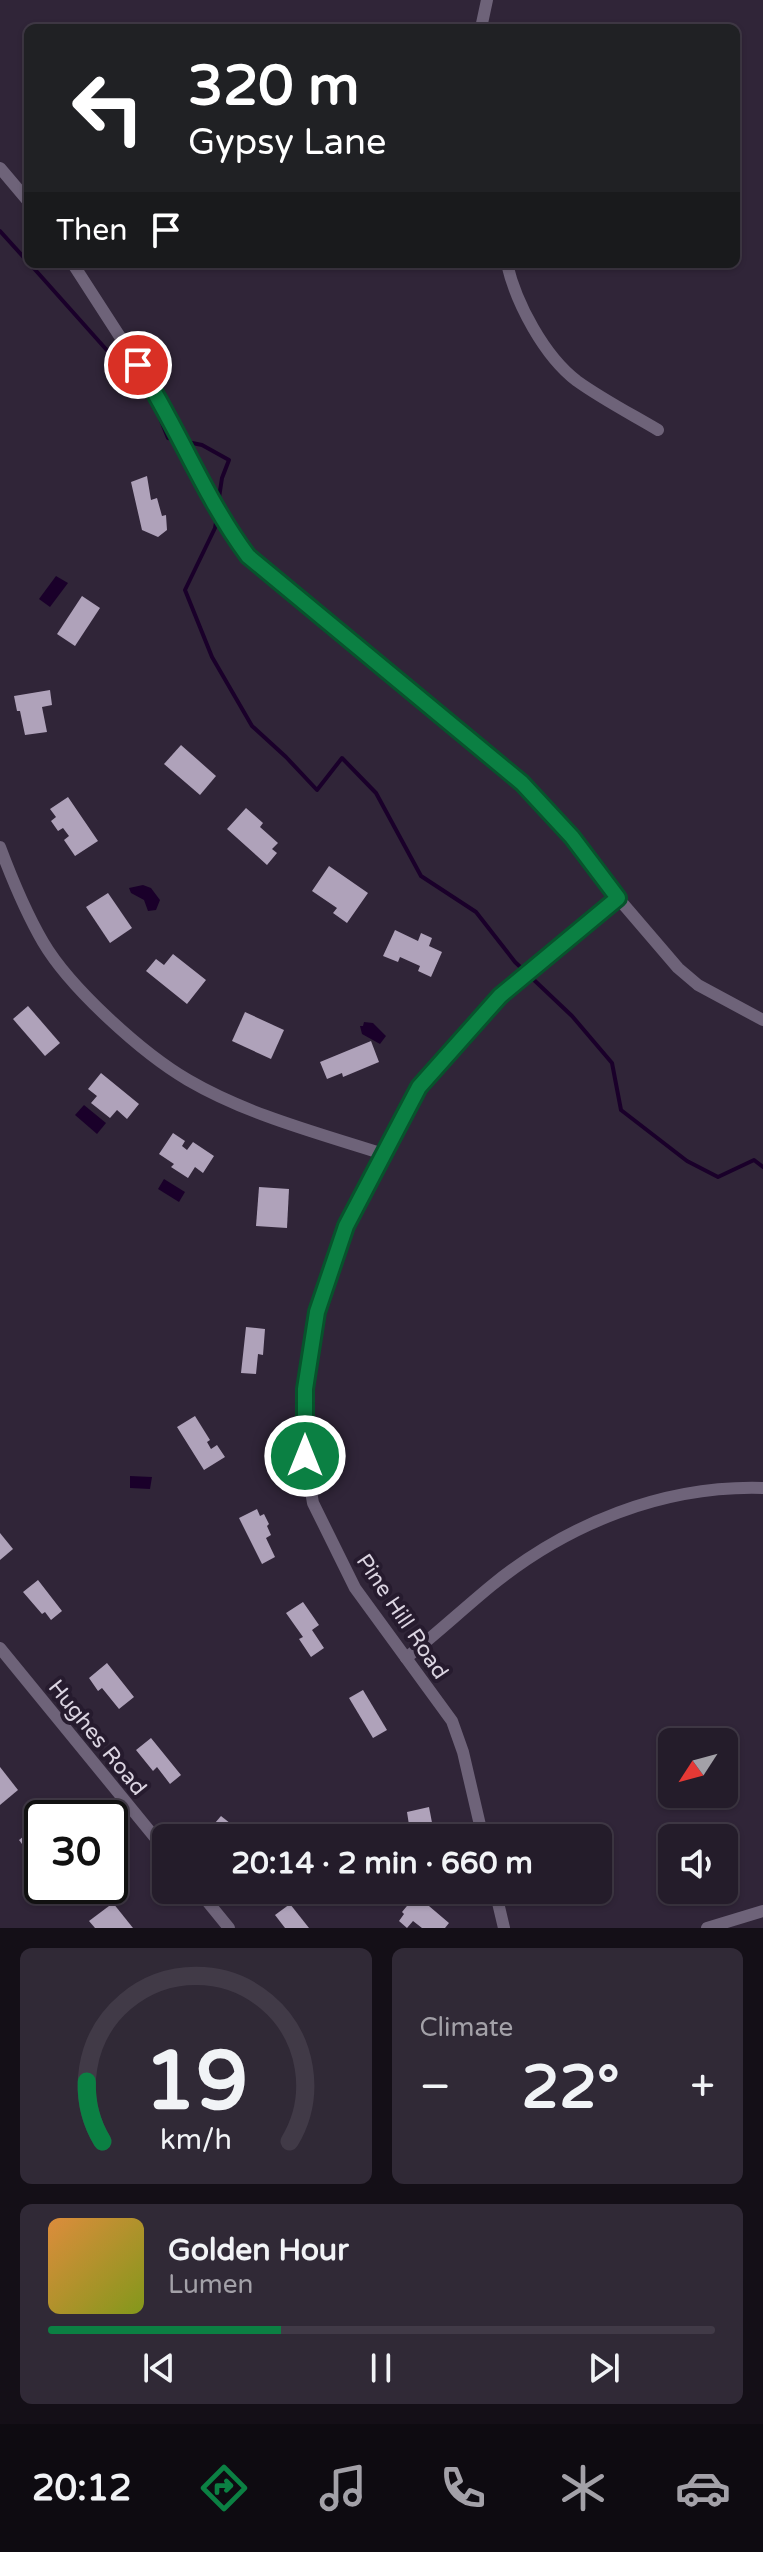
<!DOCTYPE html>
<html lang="en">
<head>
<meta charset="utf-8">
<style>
  :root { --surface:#241c2a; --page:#302936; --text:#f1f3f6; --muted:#a3a1a8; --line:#413a47; --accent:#0b8043 }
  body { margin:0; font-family:"Varela Round",sans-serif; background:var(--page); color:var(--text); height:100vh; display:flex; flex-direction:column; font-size:30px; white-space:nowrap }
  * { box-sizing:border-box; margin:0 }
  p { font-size:26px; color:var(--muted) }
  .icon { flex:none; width:44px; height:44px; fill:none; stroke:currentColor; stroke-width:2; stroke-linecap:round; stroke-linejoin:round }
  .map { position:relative; height:1928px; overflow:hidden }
  .sheet { display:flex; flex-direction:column; gap:20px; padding:20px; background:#140f17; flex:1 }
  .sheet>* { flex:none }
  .hud { position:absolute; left:24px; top:24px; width:716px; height:244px; border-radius:12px; box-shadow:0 2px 6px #0004,0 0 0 2px var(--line); background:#202124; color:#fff; overflow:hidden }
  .needle { width:52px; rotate:234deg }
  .buttons { position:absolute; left:658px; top:1728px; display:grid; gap:16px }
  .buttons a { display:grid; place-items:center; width:80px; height:80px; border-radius:12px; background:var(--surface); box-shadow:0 2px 6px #0004,0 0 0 2px var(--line); font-size:40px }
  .speed { position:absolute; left:24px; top:1800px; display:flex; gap:16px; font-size:40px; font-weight:700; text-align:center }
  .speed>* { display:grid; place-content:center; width:104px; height:104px; border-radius:50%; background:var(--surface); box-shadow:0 2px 6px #0004,0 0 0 2px var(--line); line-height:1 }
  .speed .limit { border:4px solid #111; border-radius:12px; background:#fff; color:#111 }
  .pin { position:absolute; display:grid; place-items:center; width:68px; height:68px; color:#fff; margin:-34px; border:4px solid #fff; border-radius:50%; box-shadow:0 2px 8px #0007 }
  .me { position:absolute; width:88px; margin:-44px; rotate:0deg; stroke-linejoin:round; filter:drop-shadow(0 0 6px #0008) }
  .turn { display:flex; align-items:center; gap:28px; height:168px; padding:0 32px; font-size:36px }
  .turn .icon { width:104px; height:104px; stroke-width:2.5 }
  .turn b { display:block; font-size:56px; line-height:68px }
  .then { display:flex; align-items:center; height:76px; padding:0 32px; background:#0003; gap:16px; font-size:30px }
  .big { font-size:60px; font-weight:800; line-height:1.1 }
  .sheet .widget { flex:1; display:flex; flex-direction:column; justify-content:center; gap:12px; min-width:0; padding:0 28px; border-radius:12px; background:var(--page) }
  .sheet .dial { align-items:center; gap:0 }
  .dial svg { height:208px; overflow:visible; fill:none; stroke:var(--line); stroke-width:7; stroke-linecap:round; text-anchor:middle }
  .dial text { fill:var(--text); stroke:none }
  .song { display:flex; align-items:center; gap:24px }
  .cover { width:96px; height:96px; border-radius:12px; background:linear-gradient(135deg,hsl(30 70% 55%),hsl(70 70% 35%)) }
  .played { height:8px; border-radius:4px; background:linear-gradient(90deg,var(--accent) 35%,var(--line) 35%) }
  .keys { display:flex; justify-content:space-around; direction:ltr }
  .heat { display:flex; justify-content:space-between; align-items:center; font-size:44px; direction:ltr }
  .sheet .tiles { flex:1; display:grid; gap:20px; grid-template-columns:1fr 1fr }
  .widget:last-child { grid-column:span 2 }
  .trip { position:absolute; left:152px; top:1824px; width:460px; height:80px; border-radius:12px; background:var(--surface); box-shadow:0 2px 6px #0004,0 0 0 2px var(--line); font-weight:800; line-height:80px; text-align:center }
  .dock { display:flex; height:128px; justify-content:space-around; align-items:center; background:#0e0b11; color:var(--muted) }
  .dock .icon { width:56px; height:56px }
  .dock .active { color:var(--accent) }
  .dock b { font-size:36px; color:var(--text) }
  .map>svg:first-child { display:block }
  .water { fill:#1a002a }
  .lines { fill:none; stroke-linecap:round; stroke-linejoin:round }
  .stream { stroke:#1a002a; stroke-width:4 }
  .building { fill:#afa2ba }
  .street { stroke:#6e6379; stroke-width:12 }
  .route-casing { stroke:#07532c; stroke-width:20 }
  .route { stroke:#0b8043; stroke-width:14 }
  .labels { text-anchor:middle; stroke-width:8; stroke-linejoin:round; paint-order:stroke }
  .street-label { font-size:22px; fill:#dbd4e1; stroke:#261b2e }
</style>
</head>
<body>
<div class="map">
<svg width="763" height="1928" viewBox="0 0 763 1928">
  <rect width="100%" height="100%" fill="#302538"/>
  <g class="water">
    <path d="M56,576L68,583L50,607L39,599Z"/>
    <path d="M143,885L151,888L160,900L156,910L148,911L144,900L131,893L129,888Z"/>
    <path d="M364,1022L373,1023L386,1036L380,1044L362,1034L360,1026H363Z"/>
    <path d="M84,1105L106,1123L97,1134L75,1115Z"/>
    <path d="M164,1179L185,1192L179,1202L158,1189Z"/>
    <path d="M130,1476L152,1477L150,1489L130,1488Z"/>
  </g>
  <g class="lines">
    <g class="stream">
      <path d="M0,231L28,262"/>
      <path d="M30,264L154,403L168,438L202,445L229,460L222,478L218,504"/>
      <path d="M217,517L215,528L185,590L212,657L252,726L286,757L317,790L342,758L376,793L421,876L476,912L515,962L572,1016L612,1063L621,1110L687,1161L718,1177L754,1160L763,1167"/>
    </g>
  </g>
  <g class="building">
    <path d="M147,476L151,500L157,498L162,516L166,515L167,530L158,537L142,530L131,482Z"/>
    <path d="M82,596L100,608L75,646L57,634Z"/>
    <path d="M50,690L52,705L42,707L47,732L25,735L20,711H17L14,696Z"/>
    <path d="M181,745L216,776L200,795L164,764Z"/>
    <path d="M68,797L98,841L75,856L64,840L69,836L63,828L58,831L51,821L56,817L50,809Z"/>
    <path d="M246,808L263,823L260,827L278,843L272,849L277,853L267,865L227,829Z"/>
    <path d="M329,866L368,893L347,923L333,913L337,908L312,891Z"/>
    <path d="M108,893L132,928L110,943L86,907Z"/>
    <path d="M395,930L418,941L421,933L432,938L429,946L442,952L431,977L418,971L420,966L400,957L398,962L383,956Z"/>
    <path d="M173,954L206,980L187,1004L146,971L156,959L164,965Z"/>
    <path d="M28,1006L60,1043L45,1056L13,1019Z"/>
    <path d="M245,1012L284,1030L271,1059L232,1041Z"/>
    <path d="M371,1041L379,1062L343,1077L342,1073L327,1079L320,1062Z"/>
    <path d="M101,1073L139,1104L127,1119L117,1110L110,1118L91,1103L97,1096L88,1089Z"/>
    <path d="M173,1133L185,1141L182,1146L187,1150L193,1142L214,1156L203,1173L195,1167L188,1178L171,1167L174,1164L159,1154Z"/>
    <path d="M259,1187L289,1189L287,1228L256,1226Z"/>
    <path d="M246,1327L265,1329L263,1355L258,1354L256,1374L241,1373Z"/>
    <path d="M195,1416L210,1440L207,1442L211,1449L217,1445L225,1457L204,1470L177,1427Z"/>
    <path d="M257,1509L260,1516L264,1514L269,1524L267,1526L271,1535L266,1538L275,1557L262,1564L239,1518Z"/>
    <path d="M0,1533L13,1549L0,1560Z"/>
    <path d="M38,1580L62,1611L51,1620L45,1612L42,1614L23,1592Z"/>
    <path d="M303,1602L319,1625L312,1630L324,1648L311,1657L299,1639L303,1637L286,1613Z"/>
    <path d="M107,1663L134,1697L119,1709L102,1688L98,1691L89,1678Z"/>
    <path d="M363,1690L387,1730L373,1738L349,1698Z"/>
    <path d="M151,1738L181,1775L170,1784L157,1767L153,1771L136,1750Z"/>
    <path d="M0,1767L18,1790L0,1805Z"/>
    <path d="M429,1807L435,1838H411L407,1812Z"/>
    <path d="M221,1816L245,1835L243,1838H202Z"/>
    <path d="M37,1826L42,1832V1854L39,1850L31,1856L19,1840Z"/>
    <path d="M416,1895L449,1923L445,1928H422L413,1921L407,1928L399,1921L404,1914L402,1912Z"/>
    <path d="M113,1903L133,1928H95L89,1921Z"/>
    <path d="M290,1904L309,1928H285L275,1915Z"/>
  </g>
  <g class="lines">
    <g class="street">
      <path d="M481,28L487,0"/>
      <path d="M0,168L28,201"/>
      <path d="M73,264L155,391L225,525L248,556L522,783L572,837L618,898L678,968L698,985L763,1020"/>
      <path d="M507,264C516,303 544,356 577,381C602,399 631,414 658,430"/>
      <path d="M0,847C12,879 25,911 43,942C70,988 142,1053 188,1080C248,1115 318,1133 383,1154"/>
      <path d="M0,1648L166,1851"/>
      <path d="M406,1658C435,1635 462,1610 491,1586C567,1524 663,1485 763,1488"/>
      <path d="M483,1838L463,1752L452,1721L355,1588L313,1503L305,1456V1389L317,1312L346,1226L419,1087L500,996L618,898"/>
      <path d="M198,1890L229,1928"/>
      <path d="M495,1890L504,1928"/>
      <path d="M707,1928L763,1911"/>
    </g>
  </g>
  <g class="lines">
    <g class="route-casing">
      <path id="route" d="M138,365C178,427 204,497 248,556L522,783L572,837L618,898L500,996L419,1087L346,1226L317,1312L305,1389V1456"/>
    </g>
    <use href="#route" class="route"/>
  </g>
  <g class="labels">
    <g class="street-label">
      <text transform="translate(403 1616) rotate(56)" y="8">Pine Hill Road</text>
      <text transform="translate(98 1737) rotate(51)" y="8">Hughes Road</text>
    </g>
  </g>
</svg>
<div class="buttons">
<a><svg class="needle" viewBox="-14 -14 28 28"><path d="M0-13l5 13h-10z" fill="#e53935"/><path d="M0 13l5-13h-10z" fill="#a3a1a8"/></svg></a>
<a><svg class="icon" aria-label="sound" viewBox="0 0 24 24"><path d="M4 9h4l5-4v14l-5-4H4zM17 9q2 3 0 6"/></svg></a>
</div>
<div class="speed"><div class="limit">30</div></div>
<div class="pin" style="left:138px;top:365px;background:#d93025"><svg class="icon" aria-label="arrive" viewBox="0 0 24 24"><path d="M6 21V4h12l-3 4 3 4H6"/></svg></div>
<svg class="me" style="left:305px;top:1456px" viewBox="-20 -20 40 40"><circle r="17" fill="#0b8043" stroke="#fff" stroke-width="3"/><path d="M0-11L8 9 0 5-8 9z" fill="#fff"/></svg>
<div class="trip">20:14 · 2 min · 660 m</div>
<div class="hud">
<div class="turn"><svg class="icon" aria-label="left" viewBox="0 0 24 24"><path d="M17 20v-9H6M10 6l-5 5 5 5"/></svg><div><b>320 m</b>Gypsy Lane</div></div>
<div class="then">Then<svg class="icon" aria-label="arrive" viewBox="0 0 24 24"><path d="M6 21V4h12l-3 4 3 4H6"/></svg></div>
</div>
</div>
<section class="sheet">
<div class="tiles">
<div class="widget dial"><svg viewBox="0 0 100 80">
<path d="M14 69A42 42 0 1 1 86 69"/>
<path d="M14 69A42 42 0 0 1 8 46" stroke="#0b8043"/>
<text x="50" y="56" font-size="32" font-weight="700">19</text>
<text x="50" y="72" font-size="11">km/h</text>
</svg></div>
<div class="widget"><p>Climate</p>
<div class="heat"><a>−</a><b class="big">22°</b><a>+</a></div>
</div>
<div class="widget">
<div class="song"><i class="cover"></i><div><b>Golden Hour</b><p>Lumen</p></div></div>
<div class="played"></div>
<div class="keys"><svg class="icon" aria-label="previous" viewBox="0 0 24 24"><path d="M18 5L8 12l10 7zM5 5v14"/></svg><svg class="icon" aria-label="pause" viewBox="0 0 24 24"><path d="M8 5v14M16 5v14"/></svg><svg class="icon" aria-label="next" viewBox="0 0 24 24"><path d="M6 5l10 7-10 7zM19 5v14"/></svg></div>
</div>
</div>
</section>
<nav class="dock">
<b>20:12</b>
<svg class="icon active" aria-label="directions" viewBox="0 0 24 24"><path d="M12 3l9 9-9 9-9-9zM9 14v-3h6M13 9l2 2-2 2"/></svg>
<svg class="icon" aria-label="music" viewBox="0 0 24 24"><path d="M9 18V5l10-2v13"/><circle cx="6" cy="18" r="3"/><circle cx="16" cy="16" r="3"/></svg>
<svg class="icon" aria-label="phone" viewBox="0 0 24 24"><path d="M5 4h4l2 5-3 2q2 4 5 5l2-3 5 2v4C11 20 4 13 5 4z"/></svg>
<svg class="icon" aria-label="climate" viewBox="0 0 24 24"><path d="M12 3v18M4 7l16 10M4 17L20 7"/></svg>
<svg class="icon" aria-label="car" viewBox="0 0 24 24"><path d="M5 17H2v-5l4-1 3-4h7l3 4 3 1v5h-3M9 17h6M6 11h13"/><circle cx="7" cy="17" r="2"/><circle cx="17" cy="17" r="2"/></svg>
</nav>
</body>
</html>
